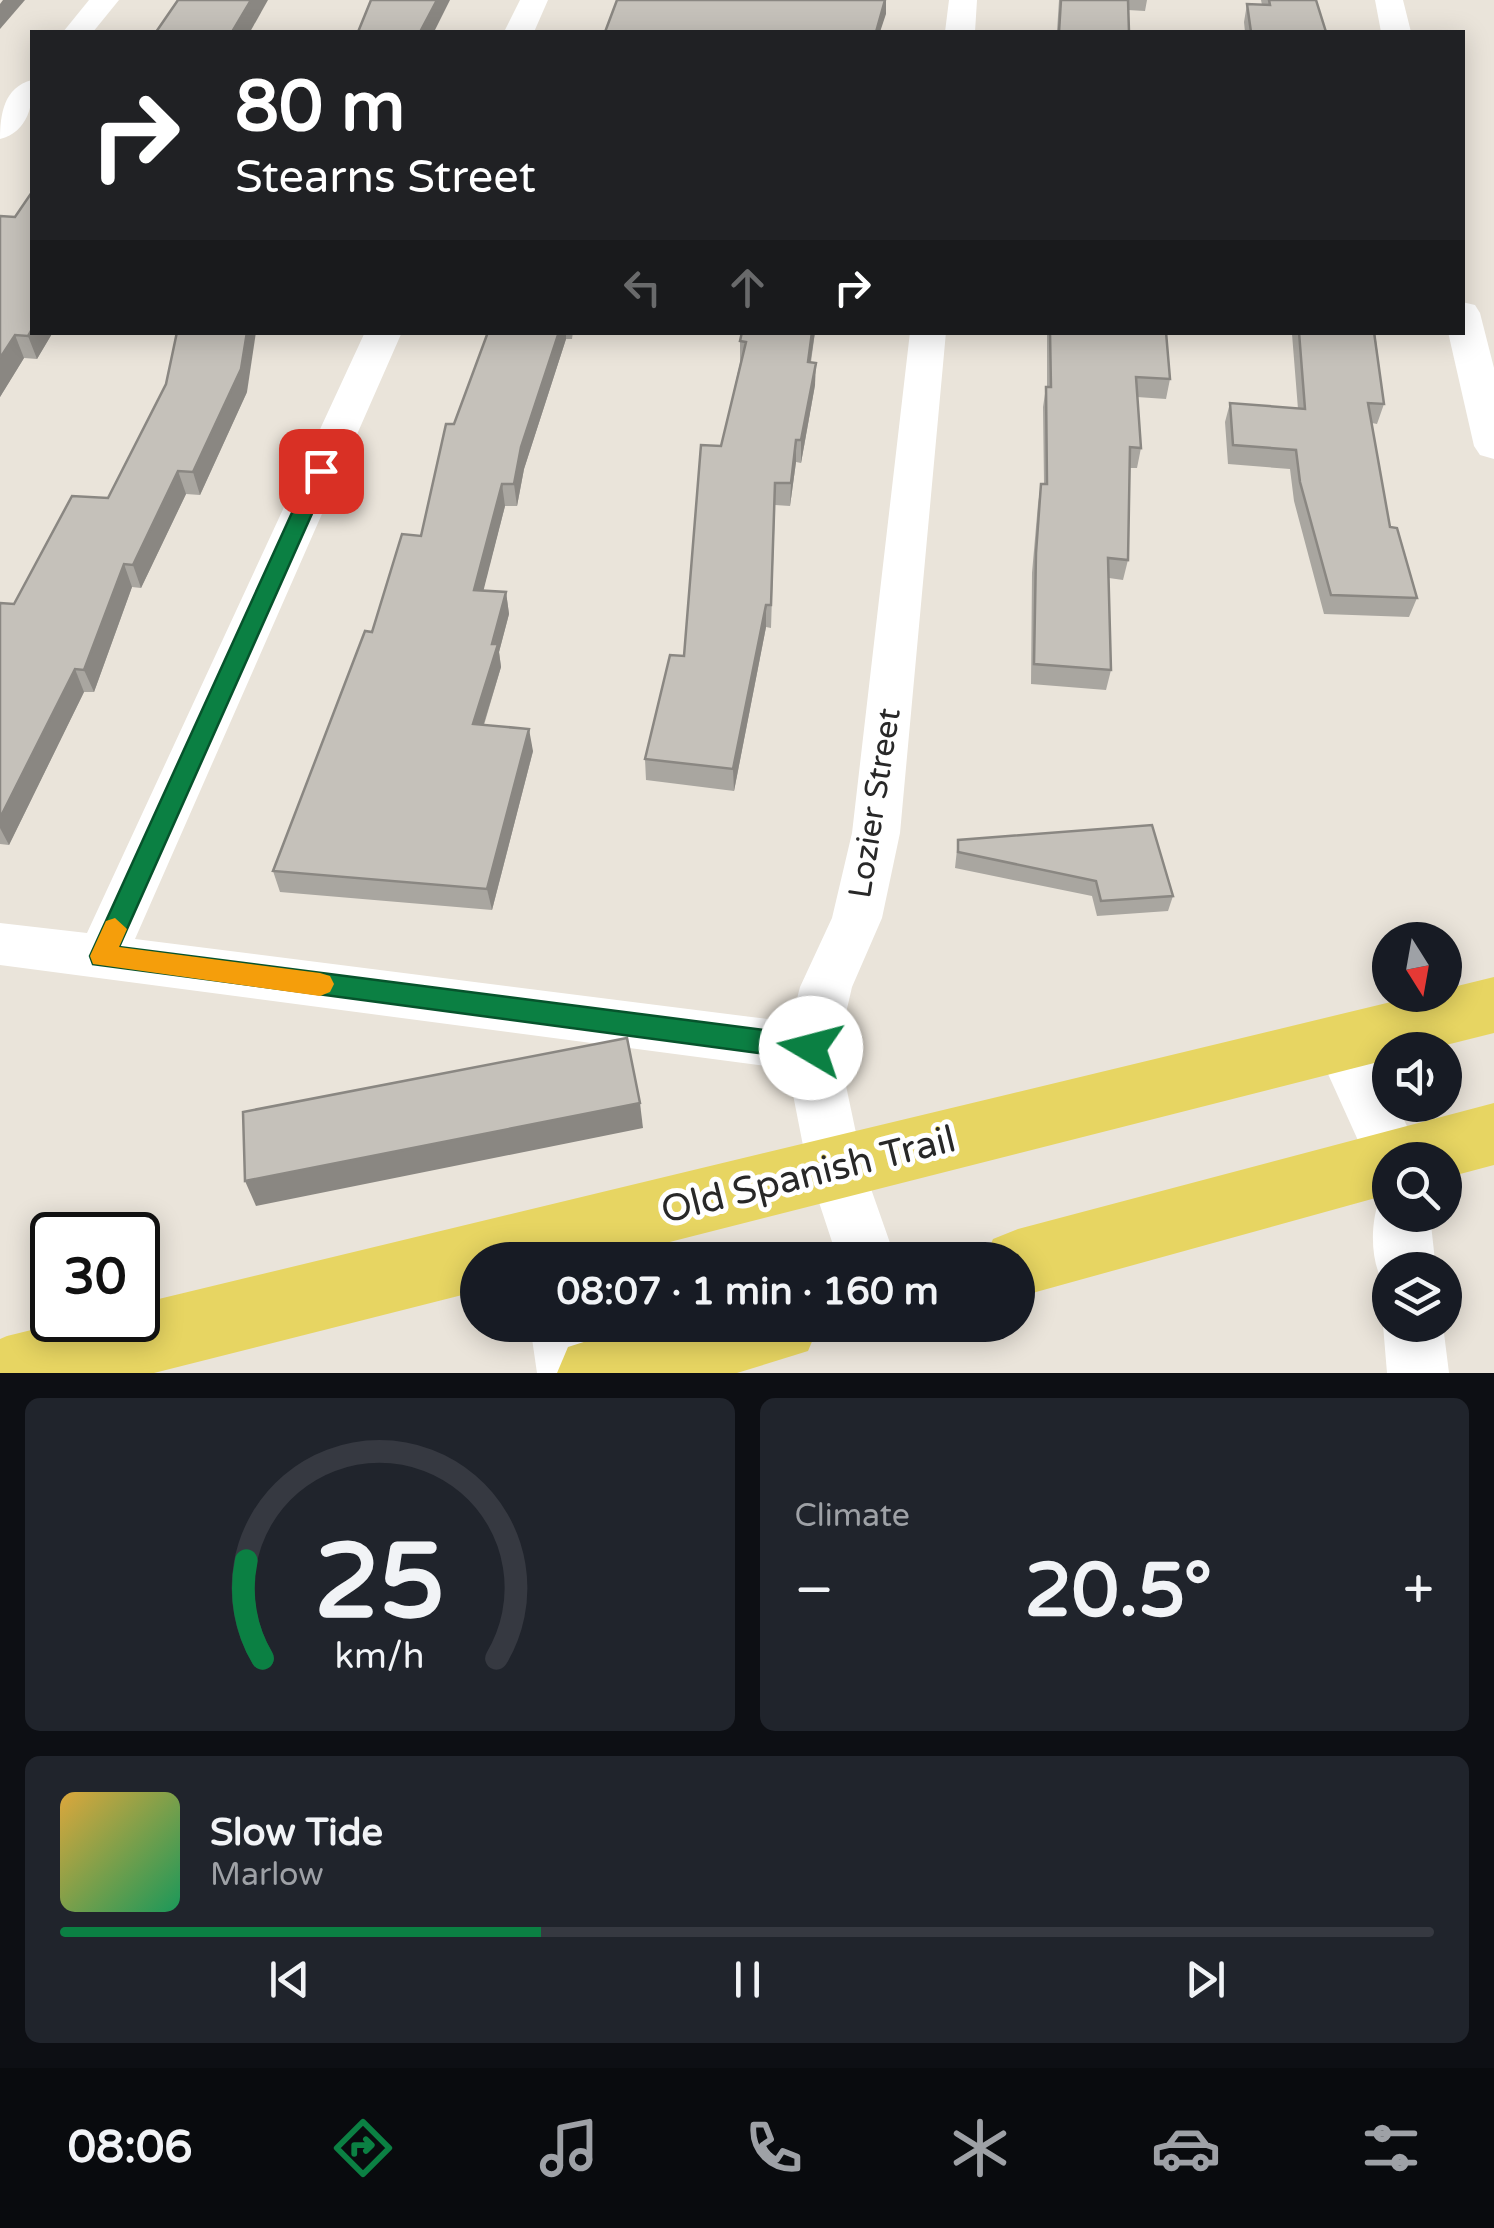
<!DOCTYPE html>
<html lang="en">
<head>
<meta charset="utf-8">
<style>
  :root { --surface:#171b24; --page:#20242c; --text:#f1f3f6; --muted:#9ea1a6; --line:#363941; --accent:#0b8043 }
  body { margin:0; font-family:"Varela Round",sans-serif; background:var(--page); color:var(--text); height:100vh; display:flex; flex-direction:column; font-size:38px; white-space:nowrap }
  * { box-sizing:border-box; margin:0 }
  p { font-size:32px; color:var(--muted) }
  .icon { flex:none; width:55px; height:55px; fill:none; stroke:currentColor; stroke-width:2; stroke-linecap:round; stroke-linejoin:round }
  .map { position:relative; height:1373px; overflow:hidden }
  .drawer { display:flex; flex-direction:column; gap:25px; padding:25px; background:#0d0f14; flex:1 }
  .drawer>* { flex:none }
  .top-card { position:absolute; left:30px; top:30px; width:1435px; height:305px; border-radius:0px; box-shadow:0 5px 25px #0003; background:#202124; color:#fff; overflow:hidden }
  .needle { width:65px; rotate:169deg }
  .tools { position:absolute; left:1372px; top:922px; display:grid; gap:20px }
  .tools a { display:grid; place-items:center; width:90px; height:90px; border-radius:50%; background:var(--surface); box-shadow:0 5px 25px #0003; font-size:50px }
  .speed { position:absolute; left:30px; top:1212px; display:flex; gap:20px; font-size:50px; font-weight:700; text-align:center }
  .speed>* { display:grid; place-content:center; width:130px; height:130px; border-radius:50%; background:var(--surface); box-shadow:0 5px 25px #0003; line-height:1 }
  .speed .limit { border:5px solid #111; border-radius:15px; background:#fff; color:#111 }
  .pin { position:absolute; display:grid; place-items:center; width:85px; height:85px; color:#fff; margin:-42px; border-radius:20px; box-shadow:0 5px 15px #0006 }
  .me { position:absolute; width:110px; margin:-55px; rotate:278deg; stroke-linejoin:round; filter:drop-shadow(0 0 8px #0008) }
  .turn { display:flex; align-items:center; gap:35px; height:210px; padding:0 40px; font-size:45px }
  .turn .icon { width:130px; height:130px; stroke-width:2.5 }
  .turn b { display:block; font-size:70px; line-height:85px }
  .lanes { display:flex; align-items:center; height:95px; padding:0 40px; background:#0003; justify-content:center; gap:50px; direction:ltr }
  .lanes .off { opacity:.35 }
  .big { font-size:75px; font-weight:700; line-height:1.1 }
  .drawer .tile { flex:1; display:flex; flex-direction:column; justify-content:center; gap:15px; min-width:0; padding:0 35px; border-radius:15px; background:var(--page) }
  .drawer .dial { align-items:center; gap:0 }
  .dial svg { height:260px; overflow:visible; fill:none; stroke:var(--line); stroke-width:7; stroke-linecap:round; text-anchor:middle }
  .dial text { fill:var(--text); stroke:none }
  .song { display:flex; align-items:center; gap:30px }
  .cover { width:120px; height:120px; border-radius:15px; background:linear-gradient(135deg,hsl(40 70% 55%),hsl(150 70% 35%)) }
  .played { height:10px; border-radius:5px; background:linear-gradient(90deg,var(--accent) 35%,var(--line) 35%) }
  .keys { display:flex; justify-content:space-around; direction:ltr }
  .heat { display:flex; justify-content:space-between; align-items:center; font-size:55px; direction:ltr }
  .drawer .tiles { flex:1; display:grid; gap:25px; grid-template-columns:1fr 1fr }
  .tile:last-child { grid-column:span 2 }
  .trip { position:absolute; left:460px; top:1242px; width:575px; height:100px; border-radius:50px; background:var(--surface); box-shadow:0 5px 25px #0003; font-weight:700; line-height:100px; text-align:center }
  .dock { display:flex; height:160px; justify-content:space-around; align-items:center; background:#090b0e; color:var(--muted) }
  .dock .icon { width:70px; height:70px }
  .dock .active { color:var(--accent) }
  .dock b { font-size:45px; color:var(--text) }
  .map>svg:first-child { display:block }
  .lines { fill:none; stroke-linecap:round; stroke-linejoin:round }
  .minor { fill:#fff; fill-rule:evenodd }
  .primary { fill:#e7d562; fill-rule:evenodd }
  .wall { fill:#a9a6a0 }
  .shaded-wall { fill:#8a8782 }
  .building { fill:#c5c1ba; stroke:#8a8782; stroke-width:2.5 }
  .route { fill:#0b8043; stroke:#07532c; stroke-width:2.5 }
  .slow { fill:#f59e0b }
  .labels { text-anchor:middle; stroke-width:10; stroke-linejoin:round; paint-order:stroke }
  .street-label { font-size:32px; fill:#282828; stroke:#fff }
  .near-street-label { font-size:38px; fill:#282828; stroke:#fff }
</style>
</head>
<body>
<div class="map">
<svg width="1494" height="1373" viewBox="0 0 1494 1373">
  <rect width="100%" height="100%" fill="#eae4da"/>
  <g class="lines">
    <g class="minor">
      <path d="M89,0H119L93,32H63Z"/>
      <path d="M520,0H548L534,32H504Z"/>
      <path d="M949,0H977L975,32H945Z"/>
      <path d="M1375,0H1403L1411,32H1381Z"/>
      <path d="M32,80C34,104 28,132 0,139C0,114 4,87 32,80Z"/>
      <path d="M1462,302L1475,305L1480,313L1494,368V459L1480,455L1474,446L1448,332H1462Z"/>
      <path d="M365,332H402L135,939L791,1022L800,987L832,918L852,833L910,332H946L900,833L882,918L852,987L838,1048L863,1166L896,1260H838L807,1166L788,1069L0,965V923L87,933Z"/>
      <path d="M1341,1020L1360,1026L1390,1090V1105H1397L1423,1160H1390V1184L1375,1178L1314,1043L1322,1026Z"/>
      <path d="M1390,1192V1215H1430L1436,1270H1390V1292C1369,1270 1369,1222 1381,1196Z"/>
      <path d="M1390,1308V1325H1443L1449,1373H1387L1383,1325Z"/>
      <path d="M530,1325H590L599,1373H537Z"/>
    </g>
    <g class="primary">
      <path d="M1494,977V1033L1426,1050H1390V1059L599,1260H478V1291L154,1373H0V1339L7,1336L72,1320H138V1304L1420,995H1445V989Z"/>
      <path d="M1494,1103V1165L1445,1178V1160H1390V1194L1018,1297V1260H984L993,1239L1018,1229Z"/>
      <path d="M637,1325H819L808,1351L737,1373H557L568,1347Z"/>
    </g>
  </g>
  <g class="wall">
    <path d="M1059,0H1147L1145,11L1128,10L1129,32H1057Z"/>
    <path d="M1261,0H1316L1326,32H1245L1244,22L1247,4L1262,5Z"/>
    <path d="M0,216L15,217L32,332H53L37,359L24,358L0,397Z"/>
    <path d="M488,332H573L572,339H566L524,469L517,506H505L483,590L506,592L509,614L499,652L501,667L484,725L533,751L492,910L280,892L273,871L372,632L421,536L454,424Z"/>
    <path d="M742,332H815L811,362L815,385L801,463L796,462L790,506L775,505L771,628L766,627L734,791L646,780L645,759L684,656L721,446L740,363V341Z"/>
    <path d="M1047,332H1166L1170,379L1166,399L1137,397L1141,448L1137,468H1130L1128,560L1123,580L1109,578L1111,670L1106,690L1031,684L1032,573L1038,504L1041,484H1044L1043,407L1046,387H1047Z"/>
    <path d="M1287,332H1375L1384,404L1377,424L1372,423L1390,527L1417,598L1409,617L1324,614L1294,501L1290,469L1228,464L1225,422L1230,403L1298,409L1292,334Z"/>
    <path d="M247,392L200,495L186,494L141,588L132,587L94,692H84L9,845L0,844V603L14,604L108,498Z"/>
    <path d="M958,840L1173,896L1168,911L1097,916L1092,896L955,868Z"/>
  </g>
  <g class="shaded-wall">
    <path d="M3,0H25L0,29V4Z"/>
    <path d="M251,0H268L250,32H232Z"/>
    <path d="M437,0H450L434,32H420Z"/>
    <path d="M885,0H886V14L880,32H876Z"/>
    <path d="M32,329V332H53L37,359L28,336Z"/>
    <path d="M247,332H256L247,392L200,495L193,472Z"/>
    <path d="M559,332H566V339L524,469L517,506L514,484L521,447Z"/>
    <path d="M812,332H815L807,384L808,362Z"/>
    <path d="M15,335L24,358L0,397V358Z"/>
    <path d="M816,363L815,385L801,463V440Z"/>
    <path d="M796,440V462L790,506L791,483Z"/>
    <path d="M178,471L186,494L141,588L133,565Z"/>
    <path d="M502,484L505,506L478,612L474,590Z"/>
    <path d="M124,564L132,587L94,692L84,670Z"/>
    <path d="M506,592L509,614L499,652L501,667L477,746L473,724Z"/>
    <path d="M766,605V627L734,791L733,769Z"/>
    <path d="M75,669L84,692L9,845L0,828V818Z"/>
    <path d="M529,729L533,751L492,910L487,889Z"/>
    <path d="M640,1103L643,1128L256,1206L245,1181Z"/>
  </g>
  <g class="building">
    <path d="M178,0H251L232,32H156Z"/>
    <path d="M371,0H437L420,32H358Z"/>
    <path d="M617,0H885L876,32H605Z"/>
    <path d="M1061,0H1128L1129,32H1059Z"/>
    <path d="M1269,0H1316L1326,32H1251L1247,4L1270,5Z"/>
    <path d="M32,192V329L28,336L15,335L0,358V216L15,217Z"/>
    <path d="M177,332H247L241,369L193,472L178,471L133,565L124,564L84,670L75,669L0,818V603L14,604L72,496L108,498L166,384Z"/>
    <path d="M488,332H559L521,447L514,484H502L474,590L506,592L492,644H498L473,724L529,729L487,889L273,871L365,631L372,632L402,534L421,536L446,424H454Z"/>
    <path d="M742,332H812L808,362L816,363L801,440H796L791,483H775L771,605H766L733,769L645,759L670,655L684,656L701,445L721,446L746,342L740,341Z"/>
    <path d="M1050,332H1166L1170,379L1136,377L1141,448L1130,447L1128,560L1108,558L1111,670L1034,664L1036,553L1041,484H1047L1046,387H1051Z"/>
    <path d="M1299,332H1374L1384,404L1368,403L1390,527L1397,528L1417,598L1331,595L1300,482L1296,450L1233,445L1230,403L1305,409Z"/>
    <path d="M1152,825L1173,896L1101,901L1096,881L958,852V840Z"/>
    <path d="M627,1038L640,1103L245,1181L243,1112Z"/>
  </g>
  <path class="route" d="M321,464L331,471L119,947L811,1036L821,1040L825,1048L821,1057L811,1060L93,964L90,956L311,471Z"/>
  <path class="slow" d="M115,918L127,929L119,947L320,973L330,976L334,984L330,992L320,996L93,964L90,956L106,921Z"/>
  <g class="labels">
    <g class="street-label">
      <text transform="translate(874 803) rotate(-81)" y="11">Lozier Street</text>
    </g>
    <g class="near-street-label">
      <text transform="translate(808 1174) rotate(-14)" y="13">Old Spanish Trail</text>
    </g>
  </g>
</svg>
<div class="tools">
<a><svg class="needle" viewBox="-14 -14 28 28"><path d="M0-13l5 13h-10z" fill="#e53935"/><path d="M0 13l5-13h-10z" fill="#9ea1a6"/></svg></a>
<a><svg class="icon" aria-label="sound" viewBox="0 0 24 24"><path d="M4 9h4l5-4v14l-5-4H4zM17 9q2 3 0 6"/></svg></a>
<a><svg class="icon" aria-label="search" viewBox="0 0 24 24"><circle cx="10" cy="10" r="6"/><path d="M15 15l6 6"/></svg></a>
<a><svg class="icon" aria-label="layers" viewBox="0 0 24 24"><path d="M12 4l9 5-9 5-9-5zM3 14l9 5 9-5"/></svg></a>
</div>
<div class="speed"><div class="limit">30</div></div>
<div class="pin" style="left:321px;top:471px;background:#d93025"><svg class="icon" aria-label="arrive" viewBox="0 0 24 24"><path d="M6 21V4h12l-3 4 3 4H6"/></svg></div>
<svg class="me" style="left:811px;top:1048px" viewBox="-20 -20 40 40"><circle r="19" fill="#fff"/><path d="M0-13L10 11 0 6-10 11z" fill="#0b8043"/></svg>
<div class="trip">08:07 · 1 min · 160 m</div>
<div class="top-card">
<div class="turn"><svg class="icon" aria-label="right" viewBox="0 0 24 24"><path d="M7 20v-9h11M14 6l5 5-5 5"/></svg><div><b>80 m</b>Stearns Street</div></div>
<div class="lanes"><svg class="icon off" aria-label="left" viewBox="0 0 24 24"><path d="M17 20v-9H6M10 6l-5 5 5 5"/></svg><svg class="icon off" aria-label="ahead" viewBox="0 0 24 24"><path d="M12 20V5M6 11l6-6 6 6"/></svg><svg class="icon" aria-label="right" viewBox="0 0 24 24"><path d="M7 20v-9h11M14 6l5 5-5 5"/></svg></div>
</div>
</div>
<section class="drawer">
<div class="tiles">
<div class="tile dial"><svg viewBox="0 0 100 80">
<path d="M14 69A42 42 0 1 1 86 69"/>
<path d="M14 69A42 42 0 0 1 9 39" stroke="#0b8043"/>
<text x="50" y="56" font-size="32" font-weight="700">25</text>
<text x="50" y="72" font-size="11">km/h</text>
</svg></div>
<div class="tile"><p>Climate</p>
<div class="heat"><a>−</a><b class="big">20.5°</b><a>+</a></div>
</div>
<div class="tile">
<div class="song"><i class="cover"></i><div><b>Slow Tide</b><p>Marlow</p></div></div>
<div class="played"></div>
<div class="keys"><svg class="icon" aria-label="previous" viewBox="0 0 24 24"><path d="M18 5L8 12l10 7zM5 5v14"/></svg><svg class="icon" aria-label="pause" viewBox="0 0 24 24"><path d="M8 5v14M16 5v14"/></svg><svg class="icon" aria-label="next" viewBox="0 0 24 24"><path d="M6 5l10 7-10 7zM19 5v14"/></svg></div>
</div>
</div>
</section>
<nav class="dock">
<b>08:06</b>
<svg class="icon active" aria-label="directions" viewBox="0 0 24 24"><path d="M12 3l9 9-9 9-9-9zM9 14v-3h6M13 9l2 2-2 2"/></svg>
<svg class="icon" aria-label="music" viewBox="0 0 24 24"><path d="M9 18V5l10-2v13"/><circle cx="6" cy="18" r="3"/><circle cx="16" cy="16" r="3"/></svg>
<svg class="icon" aria-label="phone" viewBox="0 0 24 24"><path d="M5 4h4l2 5-3 2q2 4 5 5l2-3 5 2v4C11 20 4 13 5 4z"/></svg>
<svg class="icon" aria-label="climate" viewBox="0 0 24 24"><path d="M12 3v18M4 7l16 10M4 17L20 7"/></svg>
<svg class="icon" aria-label="car" viewBox="0 0 24 24"><path d="M5 17H2v-5l4-1 3-4h7l3 4 3 1v5h-3M9 17h6M6 11h13"/><circle cx="7" cy="17" r="2"/><circle cx="17" cy="17" r="2"/></svg>
<svg class="icon" aria-label="filters" viewBox="0 0 24 24"><path d="M4 7h16M4 17h16"/><circle cx="9" cy="7" r="2"/><circle cx="15" cy="17" r="2"/></svg>
</nav>
</body>
</html>
